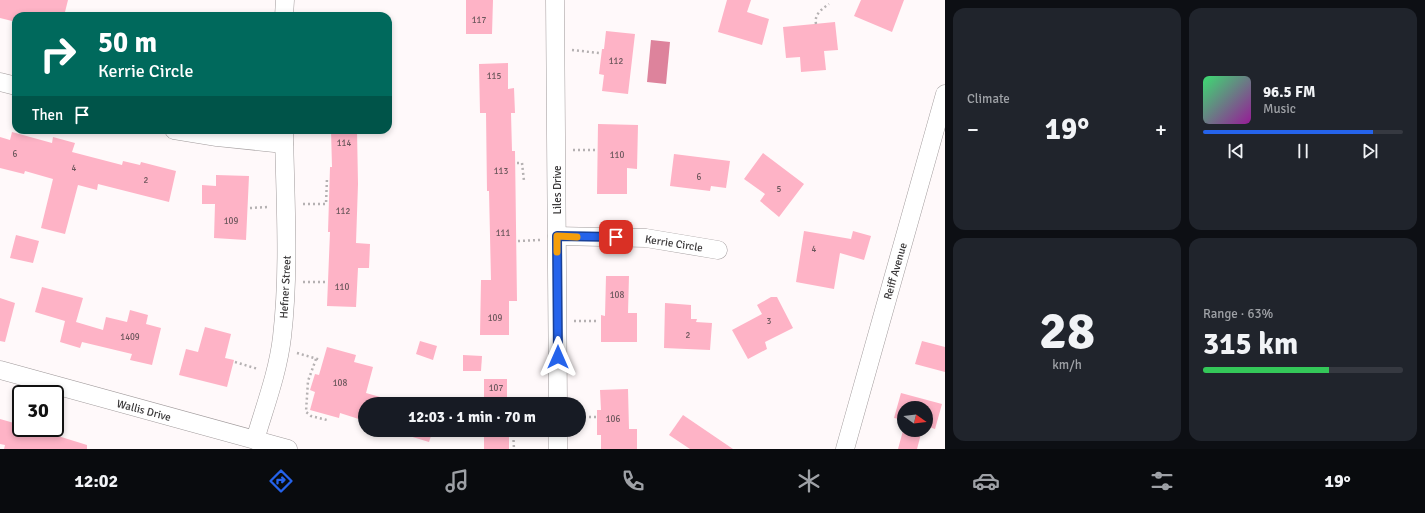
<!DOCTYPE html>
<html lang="en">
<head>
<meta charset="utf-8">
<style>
  :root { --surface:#171b24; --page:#20242c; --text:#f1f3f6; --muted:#9ea1a6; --line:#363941; --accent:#2563eb }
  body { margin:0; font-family:Signika,sans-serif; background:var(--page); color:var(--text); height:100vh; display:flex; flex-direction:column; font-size:15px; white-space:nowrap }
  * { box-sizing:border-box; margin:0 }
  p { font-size:13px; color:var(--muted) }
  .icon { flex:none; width:22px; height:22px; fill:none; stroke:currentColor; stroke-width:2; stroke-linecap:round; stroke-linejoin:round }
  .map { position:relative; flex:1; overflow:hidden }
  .side { display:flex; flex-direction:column; gap:8px; padding:8px; background:#0d0f14; width:480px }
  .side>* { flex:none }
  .top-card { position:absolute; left:12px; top:12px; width:380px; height:122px; border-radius:12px; box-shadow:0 2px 6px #0003; background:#00695c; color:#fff; overflow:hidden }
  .needle { width:26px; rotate:104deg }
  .buttons { position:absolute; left:897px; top:401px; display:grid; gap:8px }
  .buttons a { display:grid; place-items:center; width:36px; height:36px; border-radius:50%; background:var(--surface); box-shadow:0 2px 6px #0003; font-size:20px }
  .speed { position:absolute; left:12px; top:385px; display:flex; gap:8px; font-size:20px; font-weight:700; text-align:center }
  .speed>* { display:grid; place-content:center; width:52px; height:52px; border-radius:50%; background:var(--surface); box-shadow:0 2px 6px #0003; line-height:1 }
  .speed .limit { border:2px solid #111; border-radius:6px; background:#fff; color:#111 }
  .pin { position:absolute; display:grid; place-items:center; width:34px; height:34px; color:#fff; margin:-17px; border-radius:8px; box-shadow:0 2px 6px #0006 }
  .me { position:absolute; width:44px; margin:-22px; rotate:0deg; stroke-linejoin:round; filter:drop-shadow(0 0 3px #0008) }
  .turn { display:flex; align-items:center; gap:14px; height:84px; padding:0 20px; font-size:18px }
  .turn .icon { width:52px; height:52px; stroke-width:2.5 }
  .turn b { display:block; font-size:28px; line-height:34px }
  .then { display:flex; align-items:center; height:38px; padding:0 20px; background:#0003; gap:8px; font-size:15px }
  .big { font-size:30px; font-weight:700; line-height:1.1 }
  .side .widget { flex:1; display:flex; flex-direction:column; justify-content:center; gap:6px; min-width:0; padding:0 14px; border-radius:12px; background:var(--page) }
  .side .dial { align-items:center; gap:0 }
  .dial b { font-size:52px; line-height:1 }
  .song { display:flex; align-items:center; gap:12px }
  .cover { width:48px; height:48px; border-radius:6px; background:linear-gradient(135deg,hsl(140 70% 55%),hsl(300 70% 35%)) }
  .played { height:4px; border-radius:2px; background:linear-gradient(90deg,var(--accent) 85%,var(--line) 85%) }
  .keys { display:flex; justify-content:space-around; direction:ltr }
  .heat { display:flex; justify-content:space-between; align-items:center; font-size:22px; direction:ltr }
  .charge { height:6px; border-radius:3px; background:linear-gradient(90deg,#34c759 63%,var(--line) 0) }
  .side .tiles { flex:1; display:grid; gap:8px; grid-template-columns:repeat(2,1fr) }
  .trip { position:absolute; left:358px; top:397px; width:228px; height:40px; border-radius:20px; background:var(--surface); box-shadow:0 2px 6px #0003; font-weight:700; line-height:40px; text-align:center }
  .tab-bar { display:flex; height:64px; justify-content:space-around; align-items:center; background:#090b0e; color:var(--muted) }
  .tab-bar .icon { width:28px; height:28px }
  .tab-bar .selected { color:var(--accent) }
  .tab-bar b { font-size:18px; color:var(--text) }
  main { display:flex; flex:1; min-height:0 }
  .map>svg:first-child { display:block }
  .water { fill:#dd839c }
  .building { fill:#feb3c6 }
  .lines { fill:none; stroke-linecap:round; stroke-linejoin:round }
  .street-casing { stroke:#a19b9c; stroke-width:19 }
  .path { stroke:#b5b1b2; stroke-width:2.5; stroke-dasharray:2 3; stroke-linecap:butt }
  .street { stroke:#fff; stroke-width:18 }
  .route-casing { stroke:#184099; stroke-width:10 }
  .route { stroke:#2563eb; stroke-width:7 }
  .slow { stroke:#f59e0b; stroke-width:7 }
  .labels { text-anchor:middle; stroke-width:3.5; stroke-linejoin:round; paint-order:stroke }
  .number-label { font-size:9px; fill:#6b575c }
  .street-label { font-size:11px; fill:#3a3839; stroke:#fff }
</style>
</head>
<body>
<main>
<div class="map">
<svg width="945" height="449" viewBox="0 0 945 449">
  <rect width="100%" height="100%" fill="#fff9fa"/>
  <path class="water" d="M651,40L670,42L666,84L647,82Z"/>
  <g class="building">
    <path d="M0,0H68L64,16H16V22L0,18Z"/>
    <path d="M466,0H493L492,34H466Z"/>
    <path d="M727,0H751L747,12L769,19L762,45L718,32Z"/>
    <path d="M861,0H904L892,32L854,16Z"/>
    <path d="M835,22L838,50L824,51L826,70L801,72L800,57L786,58L783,27Z"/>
    <path d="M606,31L635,34L628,94L602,91L604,75L599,74L602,49H604Z"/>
    <path d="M508,63V89L514,88L515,113H511L512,151H515L517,301H509V335H480L481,280H491L489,191H487L486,113H480L479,64Z"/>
    <path d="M598,124L638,125L637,169L627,168V194H597Z"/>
    <path d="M331,130H357L358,184L356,243L370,244L369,268H358L356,307L327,306L330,232H328L330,167H332Z"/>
    <path d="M12,132L52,143L53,137L75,143L72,152L122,165L123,161L140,165L141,162L176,171L169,202L98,184L97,190L78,185L65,234L41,228L53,179L25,171L24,174L0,168V137L10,140Z"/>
    <path d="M763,153L804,184L779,217L760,201L765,194L744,179Z"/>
    <path d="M674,154L730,161L726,188L711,186L710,191L670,186Z"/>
    <path d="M216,175L249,176L246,240L214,238L215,204H202V185L216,186Z"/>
    <path d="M804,231L851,239L853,231L871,236L864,260L840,253L834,289L796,282Z"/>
    <path d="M16,235L39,241L33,263L10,258Z"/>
    <path d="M606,276H629L628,313H637V342H601V315L605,316Z"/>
    <path d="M42,287L83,298L76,322L103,330L106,317L127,322L130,310L148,315L146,324L161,328L152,365L130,360L132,354L82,342L80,348L60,342L65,321L35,312Z"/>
    <path d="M771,297H777L793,328L765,342L767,349L748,359L732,330L762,314L757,305Z"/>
    <path d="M0,298L15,303L5,342L0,341Z"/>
    <path d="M665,303L691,305V319H697L696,322L712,323L710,350L664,348Z"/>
    <path d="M205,327L231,334L225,358L234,360L227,387L179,375L186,349L198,352Z"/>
    <path d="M420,341L437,346L433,360L416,354Z"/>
    <path d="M922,341L945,347V372L915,364Z"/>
    <path d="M327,347L356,355L354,362L373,367L366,393L405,404H365V421L340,413L339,418L310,410L315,392L310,390L315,374L319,375Z"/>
    <path d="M463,355L482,356L481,371H463Z"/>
    <path d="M484,379H507V399H509V404H484Z"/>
    <path d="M628,389L629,429H637V449H601V435H597V410H601L600,390Z"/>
    <path d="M901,393L942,404L935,429L926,426V408H904V420L894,418Z"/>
    <path d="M683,415L733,449H690L669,435Z"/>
    <path d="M0,419L21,425V428H60L58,436L87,445V449H4L5,445L0,444Z"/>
    <path d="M904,427V430H922L917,449H898Z"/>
    <path d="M397,430H433L429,442L406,435L405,432Z"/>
    <rect x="484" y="430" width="25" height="19"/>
  </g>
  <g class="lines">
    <g class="street-casing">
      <g id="street">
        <path d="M555,0L558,404"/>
        <path d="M284,16L285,0"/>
        <path d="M0,82L16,86"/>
        <path d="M174,130L217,137L284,144"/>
        <path d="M557,236L646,238L718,250"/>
        <path d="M0,370L288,449"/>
        <path d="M558,430V449"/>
        <path d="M255,440C265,406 278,372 282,337C290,268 285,199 284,130"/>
        <path d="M845,449L945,94"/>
      </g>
    </g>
    <g class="path">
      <path d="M816,24C814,14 822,9 829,4"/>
      <path d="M572,50L599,53"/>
      <path d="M573,150H595"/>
      <path d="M517,163H522L524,181"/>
      <path d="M303,204H326L327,178"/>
      <path d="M250,208L268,207"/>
      <path d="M518,241L540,240"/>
      <path d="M303,282H326"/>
      <path d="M574,321H598"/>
      <path d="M297,353L321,360"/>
      <path d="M316,359L308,381L306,412L311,416L327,420"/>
      <path d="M235,362L258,369"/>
      <path d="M579,417H596"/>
      <path d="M513,430L514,449"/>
    </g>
    <use href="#street" class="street"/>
  </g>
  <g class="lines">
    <g class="route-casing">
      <path id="route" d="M558,357L557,236L616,237"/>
    </g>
    <use href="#route" class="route"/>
    <path class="slow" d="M557,252V236L577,237"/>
  </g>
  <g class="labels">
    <g class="number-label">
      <text x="479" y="23">117</text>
      <text x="616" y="64">112</text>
      <text x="494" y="79">115</text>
      <text x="344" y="146">114</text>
      <text x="15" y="157">6</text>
      <text x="617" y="158">110</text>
      <text x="74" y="171">4</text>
      <text x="501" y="174">113</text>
      <text x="699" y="180">6</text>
      <text x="146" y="183">2</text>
      <text x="779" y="192">5</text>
      <text x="343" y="214">112</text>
      <text x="231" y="224">109</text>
      <text x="503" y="236">111</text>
      <text x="814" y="252">4</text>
      <text x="342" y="290">110</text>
      <text x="617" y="298">108</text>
      <text x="495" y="321">109</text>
      <text x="769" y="324">3</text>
      <text x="688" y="338">2</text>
      <text x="130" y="340">1409</text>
      <text x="340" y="386">108</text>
      <text x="496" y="391">107</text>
      <text x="613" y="422">106</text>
    </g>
    <g class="street-label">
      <text transform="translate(557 190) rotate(-90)" y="4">Liles Drive</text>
      <text transform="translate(674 243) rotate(9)" y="4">Kerrie Circle</text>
      <text transform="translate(895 271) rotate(-74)" y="4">Reiff Avenue</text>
      <text transform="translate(285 287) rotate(-87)" y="4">Hefner Street</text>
      <text transform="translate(144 410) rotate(15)" y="4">Wallis Drive</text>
    </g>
  </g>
</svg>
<div class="buttons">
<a><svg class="needle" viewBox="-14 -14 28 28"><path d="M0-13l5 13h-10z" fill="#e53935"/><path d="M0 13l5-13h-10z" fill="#9ea1a6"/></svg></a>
</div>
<div class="speed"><div class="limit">30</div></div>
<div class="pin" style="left:616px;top:237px;background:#d93025"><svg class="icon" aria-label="arrive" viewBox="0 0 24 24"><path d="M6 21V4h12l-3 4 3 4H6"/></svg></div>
<svg class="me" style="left:558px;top:357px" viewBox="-20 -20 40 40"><path d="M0-17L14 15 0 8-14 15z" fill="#2563eb" stroke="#fff" stroke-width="4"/></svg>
<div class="trip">12:03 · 1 min · 70 m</div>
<div class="top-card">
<div class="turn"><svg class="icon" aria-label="right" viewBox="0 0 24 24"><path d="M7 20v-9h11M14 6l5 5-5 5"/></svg><div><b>50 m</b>Kerrie Circle</div></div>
<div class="then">Then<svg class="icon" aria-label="arrive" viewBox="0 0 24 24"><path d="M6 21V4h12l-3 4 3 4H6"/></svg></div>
</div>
</div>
<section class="side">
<div class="tiles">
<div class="widget"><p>Climate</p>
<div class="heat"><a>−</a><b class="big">19°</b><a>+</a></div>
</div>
<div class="widget">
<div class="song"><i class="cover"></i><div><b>96.5 FM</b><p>Music</p></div></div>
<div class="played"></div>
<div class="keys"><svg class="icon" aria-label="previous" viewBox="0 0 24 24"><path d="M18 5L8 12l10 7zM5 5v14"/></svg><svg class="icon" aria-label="pause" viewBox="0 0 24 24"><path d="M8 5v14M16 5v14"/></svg><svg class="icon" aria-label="next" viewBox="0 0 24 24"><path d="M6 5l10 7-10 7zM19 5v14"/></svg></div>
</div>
<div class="widget dial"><b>28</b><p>km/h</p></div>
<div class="widget"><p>Range · 63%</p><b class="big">315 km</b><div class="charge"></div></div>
</div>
</section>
</main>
<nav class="tab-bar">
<b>12:02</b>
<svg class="icon selected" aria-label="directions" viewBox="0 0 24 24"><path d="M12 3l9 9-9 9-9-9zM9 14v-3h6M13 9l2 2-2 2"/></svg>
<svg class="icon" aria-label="music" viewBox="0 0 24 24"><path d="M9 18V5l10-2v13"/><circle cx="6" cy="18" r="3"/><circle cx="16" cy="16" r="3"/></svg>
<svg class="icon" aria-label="phone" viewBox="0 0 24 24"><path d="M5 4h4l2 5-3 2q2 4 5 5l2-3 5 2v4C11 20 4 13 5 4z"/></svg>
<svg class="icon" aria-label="climate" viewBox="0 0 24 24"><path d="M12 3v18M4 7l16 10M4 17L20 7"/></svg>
<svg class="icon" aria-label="car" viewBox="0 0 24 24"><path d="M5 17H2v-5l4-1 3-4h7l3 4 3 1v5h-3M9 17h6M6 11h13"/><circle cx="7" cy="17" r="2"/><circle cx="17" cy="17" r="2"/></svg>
<svg class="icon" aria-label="filters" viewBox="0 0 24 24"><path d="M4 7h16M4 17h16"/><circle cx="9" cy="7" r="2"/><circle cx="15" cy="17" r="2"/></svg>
<b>19°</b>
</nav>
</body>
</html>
